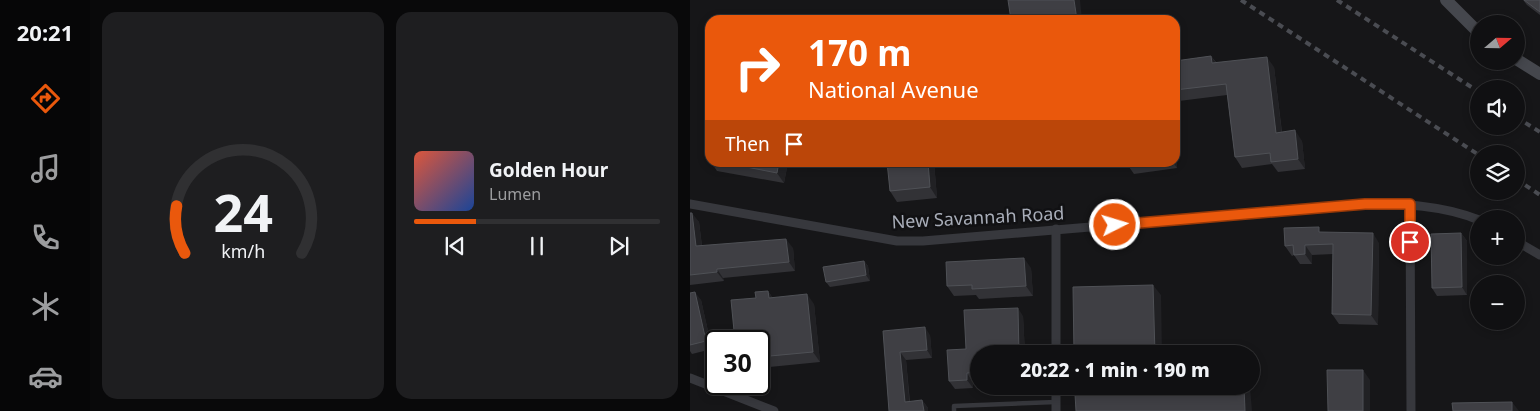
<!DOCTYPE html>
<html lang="en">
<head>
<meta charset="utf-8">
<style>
  :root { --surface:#101012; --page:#1e1e20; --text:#f1f3f6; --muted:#9c9d9f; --line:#303032; --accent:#ea580c }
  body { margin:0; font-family:"Noto Sans",sans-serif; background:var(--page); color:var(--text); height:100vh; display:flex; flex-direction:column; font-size:19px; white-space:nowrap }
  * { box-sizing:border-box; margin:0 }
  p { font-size:16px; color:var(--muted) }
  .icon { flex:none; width:28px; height:28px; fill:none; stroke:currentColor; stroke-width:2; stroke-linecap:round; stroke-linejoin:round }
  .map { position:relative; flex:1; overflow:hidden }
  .side { display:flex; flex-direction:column; gap:12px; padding:12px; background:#09090a; width:600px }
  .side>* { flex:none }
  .top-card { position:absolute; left:15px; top:15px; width:475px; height:152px; border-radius:15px; box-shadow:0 2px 8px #0003,0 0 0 1px var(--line); background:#ea580c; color:#fff; overflow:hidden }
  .needle { width:32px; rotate:70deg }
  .fabs { position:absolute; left:780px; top:15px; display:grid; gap:10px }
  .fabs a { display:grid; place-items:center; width:55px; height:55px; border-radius:50%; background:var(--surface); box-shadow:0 2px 8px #0003,0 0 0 1px var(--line); font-size:25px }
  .speed { position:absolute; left:15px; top:330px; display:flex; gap:10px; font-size:25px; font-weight:700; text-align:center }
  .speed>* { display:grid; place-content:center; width:65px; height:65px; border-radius:50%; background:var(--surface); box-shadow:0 2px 8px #0003,0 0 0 1px var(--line); line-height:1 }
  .speed .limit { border:2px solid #111; border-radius:8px; background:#fff; color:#111 }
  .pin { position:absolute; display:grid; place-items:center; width:42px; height:42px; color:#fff; margin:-21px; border:2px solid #fff; border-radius:50%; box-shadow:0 1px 5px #0007 }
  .me { position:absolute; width:55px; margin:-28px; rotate:85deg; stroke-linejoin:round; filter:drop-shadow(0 0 4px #0008) }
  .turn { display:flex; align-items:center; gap:18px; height:105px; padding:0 20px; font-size:22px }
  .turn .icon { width:65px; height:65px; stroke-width:2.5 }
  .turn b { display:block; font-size:35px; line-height:42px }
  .then { display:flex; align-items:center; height:48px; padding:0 20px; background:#0003; gap:10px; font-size:19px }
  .side .widget { flex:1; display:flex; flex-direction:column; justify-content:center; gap:8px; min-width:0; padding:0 18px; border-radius:15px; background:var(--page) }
  .side .dial { align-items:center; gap:0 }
  .dial svg { height:130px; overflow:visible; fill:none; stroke:var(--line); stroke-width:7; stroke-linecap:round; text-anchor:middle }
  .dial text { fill:var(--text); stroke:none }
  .song { display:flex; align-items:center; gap:15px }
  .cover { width:60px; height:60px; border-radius:8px; background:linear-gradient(135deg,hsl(10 70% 55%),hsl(220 70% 35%)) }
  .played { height:5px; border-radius:2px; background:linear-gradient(90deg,var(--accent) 25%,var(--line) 25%) }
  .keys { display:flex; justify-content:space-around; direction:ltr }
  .side .tiles { flex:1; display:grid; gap:12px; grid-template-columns:repeat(2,1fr) }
  .trip { position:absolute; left:280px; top:345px; width:290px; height:50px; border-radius:25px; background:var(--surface); box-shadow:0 2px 8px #0003,0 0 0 1px var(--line); font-weight:800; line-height:50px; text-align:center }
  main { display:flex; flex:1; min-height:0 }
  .tabs { display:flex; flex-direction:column; width:90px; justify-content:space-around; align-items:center; background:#060607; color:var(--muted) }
  .tabs .icon { width:35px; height:35px }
  .tabs .selected { color:var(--accent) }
  .tabs b { font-size:22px; color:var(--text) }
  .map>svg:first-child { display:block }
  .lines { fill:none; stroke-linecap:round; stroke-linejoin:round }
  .lane { stroke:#37383d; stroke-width:4.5 }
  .street { stroke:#37383d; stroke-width:9 }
  .secondary { stroke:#45474d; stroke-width:12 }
  .rail { stroke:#4a4c52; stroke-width:4; stroke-dasharray:6 5; stroke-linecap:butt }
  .wall { fill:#323236 }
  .shaded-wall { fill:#212124 }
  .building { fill:#3f3f44; stroke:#4f5156 }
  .route-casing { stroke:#983908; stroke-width:12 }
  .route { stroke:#ea580c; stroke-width:9 }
  .labels { text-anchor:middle; stroke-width:5; stroke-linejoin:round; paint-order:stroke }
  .street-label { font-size:18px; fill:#a8adb8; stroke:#111113 }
</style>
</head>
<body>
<main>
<nav class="tabs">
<b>20:21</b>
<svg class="icon selected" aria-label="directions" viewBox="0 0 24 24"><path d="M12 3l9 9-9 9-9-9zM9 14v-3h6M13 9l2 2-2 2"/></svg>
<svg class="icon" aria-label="music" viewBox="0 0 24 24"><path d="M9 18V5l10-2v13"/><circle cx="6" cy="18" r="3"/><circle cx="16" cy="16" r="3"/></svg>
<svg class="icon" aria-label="phone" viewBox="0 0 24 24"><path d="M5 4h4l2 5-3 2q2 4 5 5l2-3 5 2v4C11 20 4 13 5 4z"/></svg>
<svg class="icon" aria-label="climate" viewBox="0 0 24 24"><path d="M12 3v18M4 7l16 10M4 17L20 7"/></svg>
<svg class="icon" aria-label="car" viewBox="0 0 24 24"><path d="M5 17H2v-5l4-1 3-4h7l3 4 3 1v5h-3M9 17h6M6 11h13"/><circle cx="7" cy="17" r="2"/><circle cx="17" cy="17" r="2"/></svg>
</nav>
<section class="side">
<div class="tiles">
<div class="widget dial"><svg viewBox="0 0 100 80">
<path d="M14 69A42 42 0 1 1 86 69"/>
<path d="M14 69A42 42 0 0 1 9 40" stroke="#ea580c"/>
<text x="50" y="56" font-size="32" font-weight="700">24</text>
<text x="50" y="72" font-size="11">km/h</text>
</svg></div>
<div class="widget">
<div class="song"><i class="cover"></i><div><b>Golden Hour</b><p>Lumen</p></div></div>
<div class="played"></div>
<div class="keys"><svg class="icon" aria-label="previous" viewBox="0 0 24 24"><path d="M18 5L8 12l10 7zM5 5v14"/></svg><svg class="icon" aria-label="pause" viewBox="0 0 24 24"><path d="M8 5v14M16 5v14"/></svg><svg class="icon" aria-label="next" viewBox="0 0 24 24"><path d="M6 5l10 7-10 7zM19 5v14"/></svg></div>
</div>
</div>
</section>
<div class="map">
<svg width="850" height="411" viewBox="0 0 850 411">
  <rect width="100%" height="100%" fill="#161618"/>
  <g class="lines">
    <path class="lane" d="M264,411V406L366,402"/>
    <g class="street">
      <path d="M0,204L207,241H233L675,204C714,204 752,205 789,220"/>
      <path d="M720,204L721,411"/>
      <path d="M826,241L850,255"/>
      <path d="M366,354V229"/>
      <path d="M0,378L84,411"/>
      <path d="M366,411V386"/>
    </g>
    <g class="secondary">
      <path d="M756,0L789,33"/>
      <path d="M826,59L850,74"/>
    </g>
    <g class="rail">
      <path d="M551,0L789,155"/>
      <path d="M647,0L789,92"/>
      <path d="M826,117L850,132"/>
      <path d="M826,179L850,195"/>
    </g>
  </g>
  <g class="wall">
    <path d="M833,0H850V15L837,5Z"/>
    <path d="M521,56L526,62L584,67L592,132L612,141L615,169L588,172L582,164L552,168L545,157L537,95L489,101L491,111H485V61Z"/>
    <path d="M485,152L487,168L444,174L437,164V162H485Z"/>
    <path d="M21,162H98L94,183L27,171Z"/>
    <path d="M197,162H244L247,198L207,202L200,191Z"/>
    <path d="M0,213L9,222L12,246L103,248L105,271L33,278L34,281L0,285Z"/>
    <path d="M633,232L689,243L688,325L649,324L642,314L643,254L622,255V264H610L604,255L602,256L595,246Z"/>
    <path d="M771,233L777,241V295L747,296L742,288Z"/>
    <path d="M174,261L178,266L180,281L140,287L136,282Z"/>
    <path d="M341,268L343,296L289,299L286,295L264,296L257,286Z"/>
    <path d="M78,291L82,297L124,304L130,362L69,368V341L66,298Z"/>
    <path d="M0,293L11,300L22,349L2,354L0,351Z"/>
    <path d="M333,316L335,354H289V381H282L283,388L265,389L259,381L276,349Z"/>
    <path d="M193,331L240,335L242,358L216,360L220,402L232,400L238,408V411H199Z"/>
  </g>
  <g class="shaded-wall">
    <path d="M384,0H390L392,20H387Z"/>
    <path d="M521,56L529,67L522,63Z"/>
    <path d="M577,57L584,67L593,143L586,133Z"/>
    <path d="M485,95L489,101L491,111L485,103Z"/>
    <path d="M605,130L612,141L615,169L608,159Z"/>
    <path d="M485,152L487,168L483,162H485Z"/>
    <path d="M89,162H98L94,183L87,173Z"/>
    <path d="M238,162H244L247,198L240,187Z"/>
    <path d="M2,213L9,222L13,256L6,246Z"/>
    <path d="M683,233L689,243L688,325L681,315Z"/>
    <path d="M771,233L777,241V295L772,287Z"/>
    <path d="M96,239L103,248L105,271L99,262Z"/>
    <path d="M615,245L622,255V264L615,254Z"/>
    <path d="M334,258L341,268L343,296L336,286Z"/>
    <path d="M174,261L178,266L180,281L176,275Z"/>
    <path d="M27,269L33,278L34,281L27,272Z"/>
    <path d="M463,285L471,295L472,354H465Z"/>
    <path d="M78,291L85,301L79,298Z"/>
    <path d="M5,292L11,300L22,349L16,341Z"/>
    <path d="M117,294L124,304L130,362L123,352Z"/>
    <path d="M328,308L333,316L335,354H329Z"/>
    <path d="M235,327L240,335L242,358L237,350Z"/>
    <path d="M210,352L216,360L220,410L215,402Z"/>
    <path d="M673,370L680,380V411H673Z"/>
    <path d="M277,373L282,381L283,388L277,380Z"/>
    <path d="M554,386H560V387L562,411H555Z"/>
    <path d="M232,400L238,408V411H234Z"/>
    <path d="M822,402L829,411H822Z"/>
  </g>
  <g class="building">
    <path d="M318,0H384L387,20H321Z"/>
    <path d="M834,0H850V12Z"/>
    <path d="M521,56L522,63L577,57L586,133L605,130L608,159L581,162L580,153L545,157L536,84L485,90V61Z"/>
    <path d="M31,162H89L87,173Z"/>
    <path d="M197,162H238L240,187L200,191Z"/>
    <path d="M0,213H2L6,246L96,239L99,262L27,269V272L0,275Z"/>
    <path d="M629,227V232L683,233L681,315L642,314L643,244L615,245V254L604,255L603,245L595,246L594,228Z"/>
    <path d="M771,233L772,287L742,288L741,234Z"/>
    <path d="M334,258L336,286L282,289V285L257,286L256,262Z"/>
    <path d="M174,261L176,275L136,282L133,267Z"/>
    <path d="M463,285L465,354H384L383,287Z"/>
    <path d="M78,291L79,298L117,294L123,352L69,357V341H45L41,300L66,298L65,292Z"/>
    <path d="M5,292L16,341L0,345V293Z"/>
    <path d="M328,308L329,354H289V372L277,373V380L259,381L257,350L276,349L274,310Z"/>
    <path d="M235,327L237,350L210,352L215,402L232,400L234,411H199L193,331Z"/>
    <path d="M637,370H673V411H638Z"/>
    <path d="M472,386H554L555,411H386L385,394L472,391Z"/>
    <path d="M822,402V411H763L762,403Z"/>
  </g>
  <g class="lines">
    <g class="route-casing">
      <path id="route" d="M425,225L675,204H720V242"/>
    </g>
    <use href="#route" class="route"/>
  </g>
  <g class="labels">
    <g class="street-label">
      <text transform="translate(288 218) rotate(-3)" y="6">New Savannah Road</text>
    </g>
  </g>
</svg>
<div class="fabs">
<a><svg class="needle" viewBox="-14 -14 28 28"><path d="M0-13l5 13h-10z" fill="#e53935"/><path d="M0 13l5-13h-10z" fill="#9c9d9f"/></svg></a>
<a><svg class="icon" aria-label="sound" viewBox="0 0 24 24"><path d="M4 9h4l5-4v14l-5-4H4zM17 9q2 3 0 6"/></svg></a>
<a><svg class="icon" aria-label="layers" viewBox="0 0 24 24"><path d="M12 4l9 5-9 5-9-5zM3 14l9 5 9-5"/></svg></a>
<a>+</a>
<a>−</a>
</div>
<div class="speed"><div class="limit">30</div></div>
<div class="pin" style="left:720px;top:242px;background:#d93025"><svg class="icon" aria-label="arrive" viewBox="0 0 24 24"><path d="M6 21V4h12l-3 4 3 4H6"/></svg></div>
<svg class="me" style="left:425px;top:225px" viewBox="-20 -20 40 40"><circle r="17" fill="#ea580c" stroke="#fff" stroke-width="3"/><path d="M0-11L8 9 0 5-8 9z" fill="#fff"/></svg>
<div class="trip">20:22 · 1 min · 190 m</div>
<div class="top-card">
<div class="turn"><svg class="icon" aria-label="right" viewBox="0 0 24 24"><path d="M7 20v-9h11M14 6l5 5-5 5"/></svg><div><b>170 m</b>National Avenue</div></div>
<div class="then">Then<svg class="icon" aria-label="arrive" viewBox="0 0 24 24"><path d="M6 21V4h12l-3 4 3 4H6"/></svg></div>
</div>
</div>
</main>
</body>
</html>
